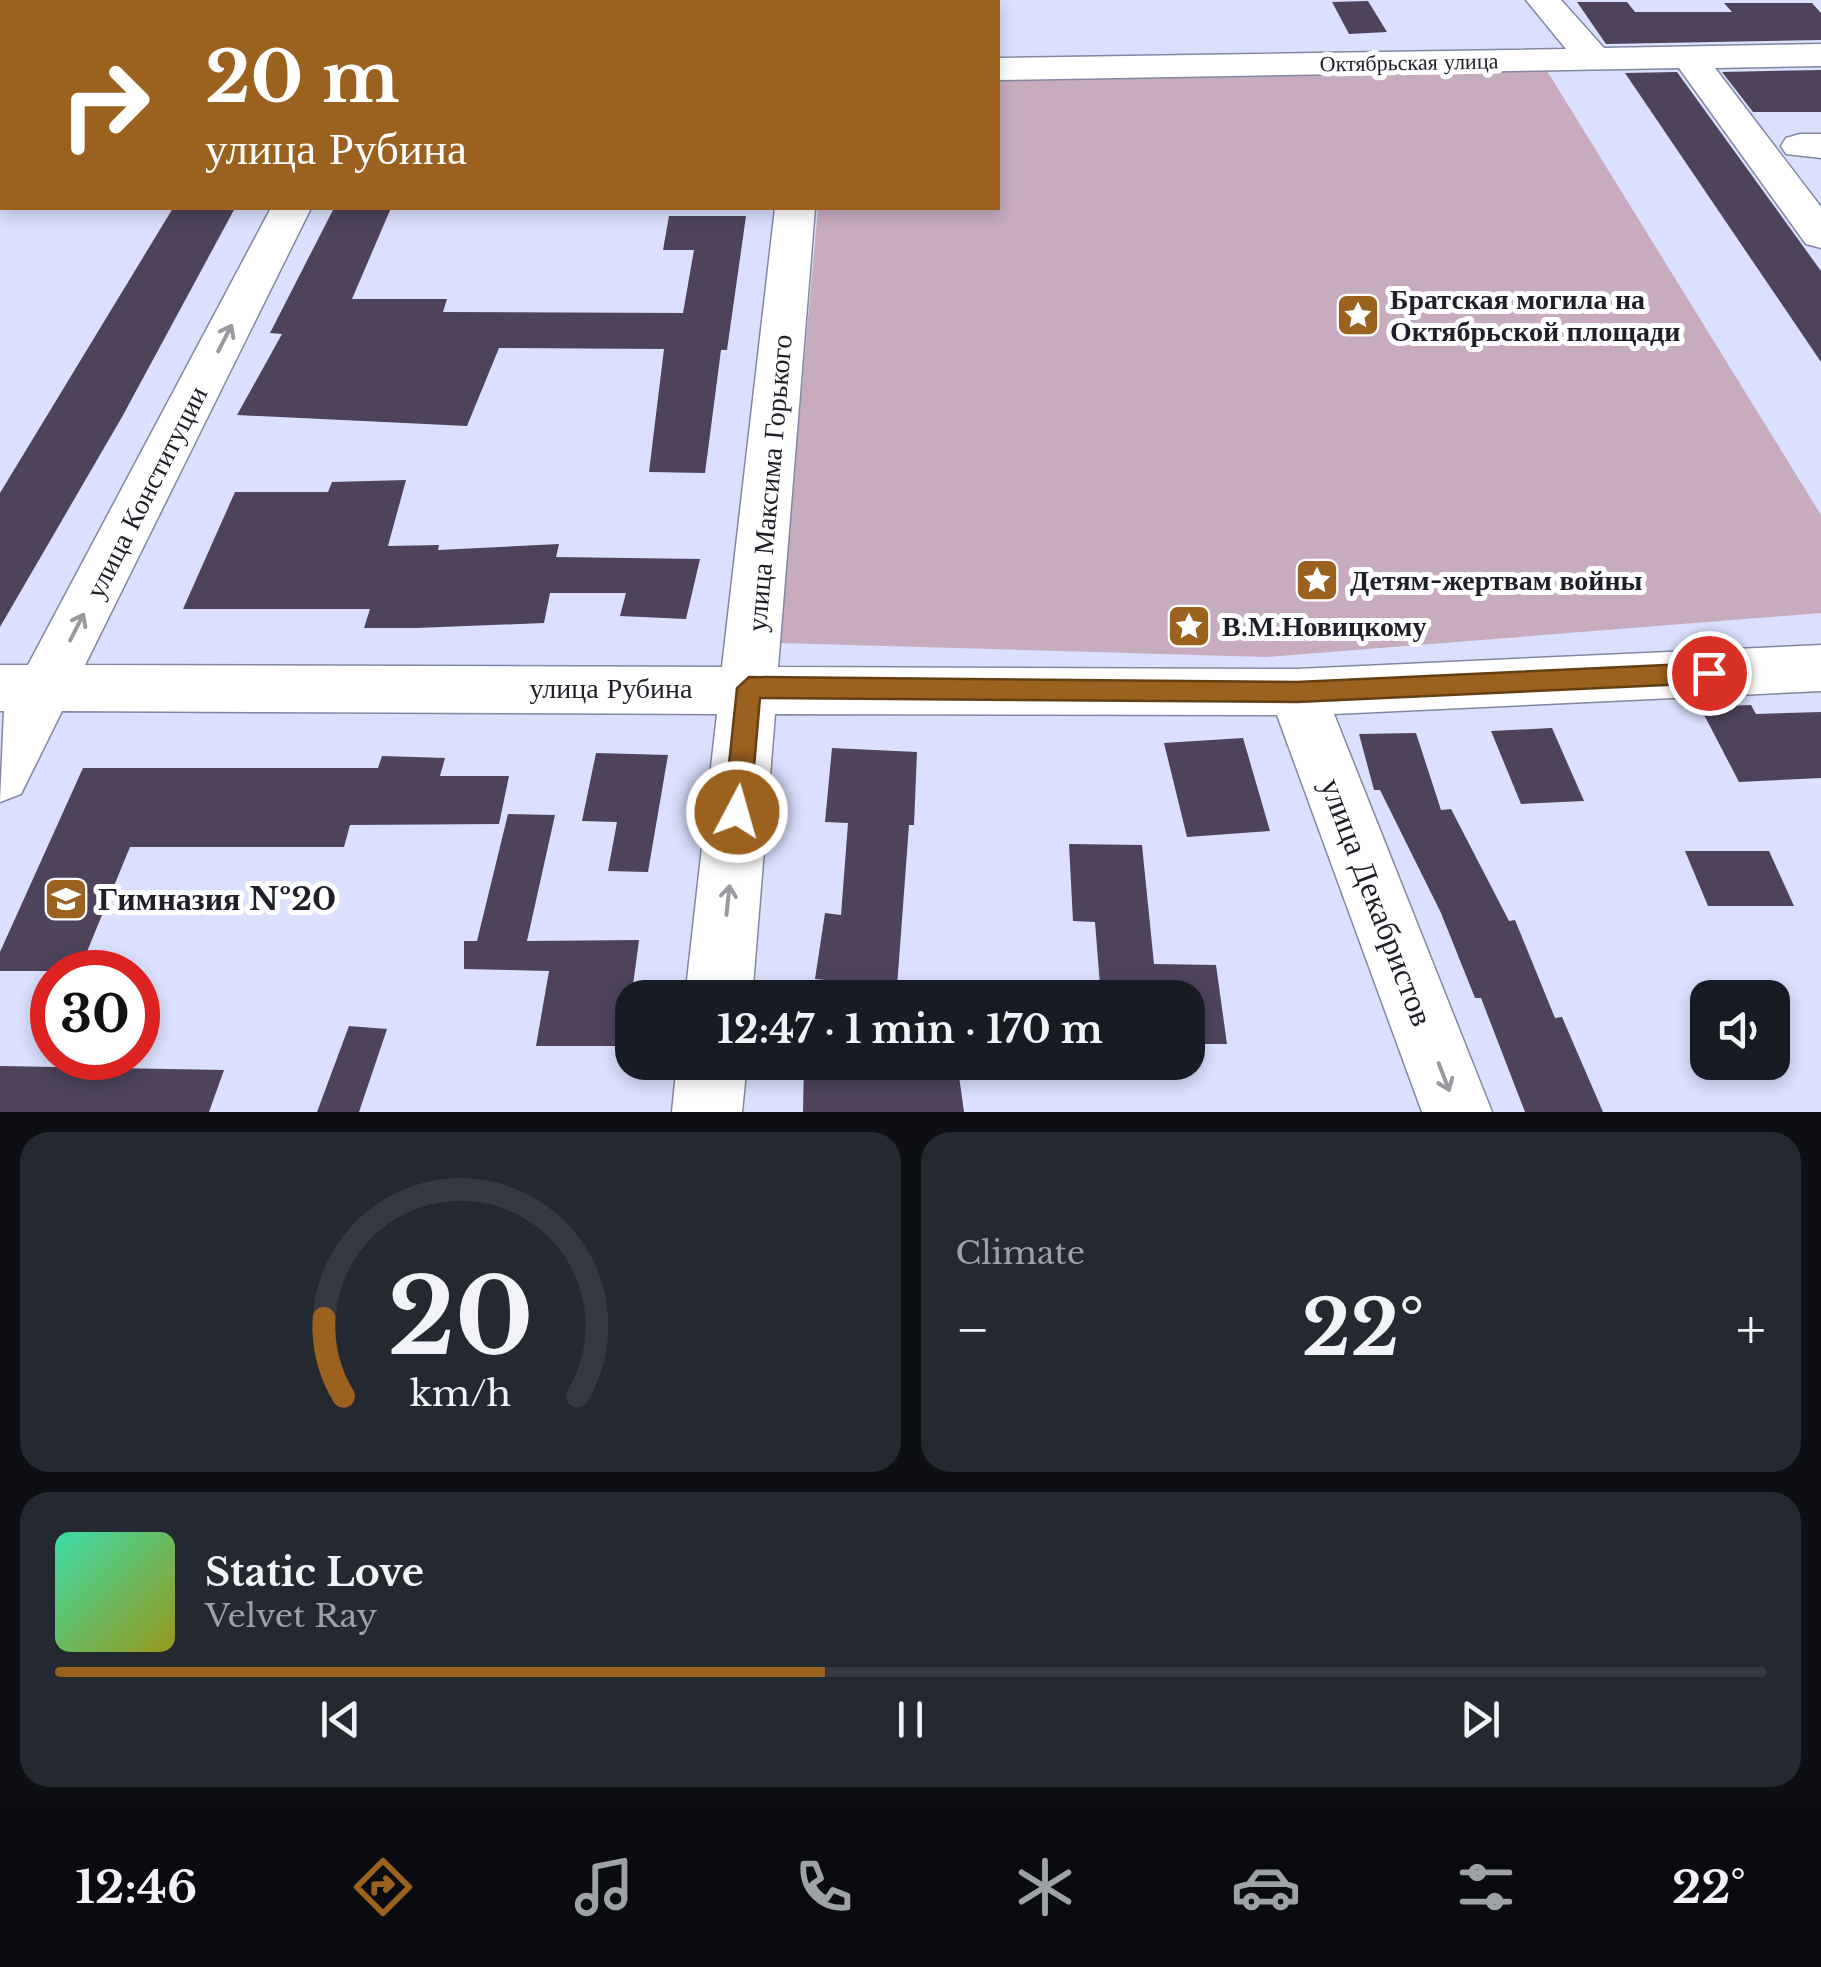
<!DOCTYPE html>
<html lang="en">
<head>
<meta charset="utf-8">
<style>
  :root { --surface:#171b24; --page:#242831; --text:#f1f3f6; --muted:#9ea1a6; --line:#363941; --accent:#9b611f }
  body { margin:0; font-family:"Libre Baskerville",serif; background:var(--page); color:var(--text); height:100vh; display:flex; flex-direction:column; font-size:38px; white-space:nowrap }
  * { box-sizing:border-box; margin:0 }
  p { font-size:32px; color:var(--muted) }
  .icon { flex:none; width:55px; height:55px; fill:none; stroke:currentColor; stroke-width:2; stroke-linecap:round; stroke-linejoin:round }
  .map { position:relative; height:1112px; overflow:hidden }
  .sheet { display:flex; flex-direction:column; gap:20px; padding:20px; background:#0d0f14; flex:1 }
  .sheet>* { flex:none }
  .top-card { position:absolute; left:0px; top:0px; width:1000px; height:210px; box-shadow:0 5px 15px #0003; background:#9b611f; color:#fff; overflow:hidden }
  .controls { position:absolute; left:1690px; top:980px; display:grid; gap:20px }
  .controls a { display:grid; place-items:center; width:100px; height:100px; border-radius:20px; background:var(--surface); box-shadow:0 5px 15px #0003; font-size:50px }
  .speed { position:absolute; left:30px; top:950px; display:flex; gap:20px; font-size:50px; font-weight:700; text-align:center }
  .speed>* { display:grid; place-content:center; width:130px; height:130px; border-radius:50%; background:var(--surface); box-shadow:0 5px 15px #0003; line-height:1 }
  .speed .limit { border:15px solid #d22; background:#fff; color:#111 }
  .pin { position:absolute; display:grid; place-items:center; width:85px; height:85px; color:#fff; margin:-42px; border:5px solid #fff; border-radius:50%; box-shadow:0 2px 10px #0007 }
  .me { position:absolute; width:110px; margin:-55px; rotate:6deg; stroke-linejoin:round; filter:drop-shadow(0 0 8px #0008) }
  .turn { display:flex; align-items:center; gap:35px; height:210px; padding:0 40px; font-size:45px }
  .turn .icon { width:130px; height:130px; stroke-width:2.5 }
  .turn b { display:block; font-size:70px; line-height:85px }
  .big { font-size:75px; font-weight:800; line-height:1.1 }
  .sheet .widget { flex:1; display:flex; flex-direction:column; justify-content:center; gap:15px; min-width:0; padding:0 35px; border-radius:30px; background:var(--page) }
  .sheet .dial { align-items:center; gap:0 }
  .dial svg { height:260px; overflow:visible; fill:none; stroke:var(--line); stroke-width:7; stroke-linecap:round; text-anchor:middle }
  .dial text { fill:var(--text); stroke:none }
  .song { display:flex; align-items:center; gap:30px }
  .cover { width:120px; height:120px; border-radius:15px; background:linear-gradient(135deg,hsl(160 70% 55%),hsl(60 70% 35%)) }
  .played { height:10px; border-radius:5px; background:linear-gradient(90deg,var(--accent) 45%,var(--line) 45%) }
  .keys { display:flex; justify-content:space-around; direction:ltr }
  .heat { display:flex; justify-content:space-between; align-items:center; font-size:55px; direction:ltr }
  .sheet .tiles { flex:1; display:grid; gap:20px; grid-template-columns:1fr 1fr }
  .widget:last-child { grid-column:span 2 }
  .trip { position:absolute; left:615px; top:980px; width:590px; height:100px; border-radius:30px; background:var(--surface); box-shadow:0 5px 15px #0003; font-weight:800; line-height:100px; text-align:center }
  .tabs { display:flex; height:160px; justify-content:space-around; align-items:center; background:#090b0e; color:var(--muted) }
  .tabs .icon { width:70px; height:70px }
  .tabs .selected { color:var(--accent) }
  .tabs b { font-size:45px; color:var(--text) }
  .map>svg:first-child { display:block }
  .green { fill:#c7acc0 }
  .building { fill:#4e435b }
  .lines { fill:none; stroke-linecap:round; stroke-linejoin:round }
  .minor-casing { stroke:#8288a2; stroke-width:3 }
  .minor { fill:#fff; fill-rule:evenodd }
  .oneway { stroke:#999a9f }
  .route { fill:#9b611f; stroke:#653f14; stroke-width:2.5 }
  .labels { text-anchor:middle; stroke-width:10; stroke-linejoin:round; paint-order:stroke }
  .far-street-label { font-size:22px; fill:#1d1f29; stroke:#fff }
  .poi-label { font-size:28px; font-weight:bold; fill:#1d1f29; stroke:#fff; text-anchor:start }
  .street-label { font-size:28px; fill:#1d1f29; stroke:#fff }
  .near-poi-label { font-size:32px; font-weight:bold; fill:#1d1f29; stroke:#fff; text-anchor:start }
  .near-street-label { font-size:32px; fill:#1d1f29; stroke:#fff }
</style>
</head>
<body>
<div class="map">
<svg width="1821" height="1112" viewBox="0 0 1821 1112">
  <rect width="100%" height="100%" fill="#dae0fd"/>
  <path class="green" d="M1544,66L1821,515V613L1266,657L779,643L818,208H998V79Z"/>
  <g class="building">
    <path d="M1368,1L1387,32L1349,34L1332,2Z"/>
    <path d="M1577,2H1627L1635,12H1732L1724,3H1812L1821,13V40L1606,44Z"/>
    <path d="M1821,70V112H1753L1722,72Z"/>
    <path d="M1677,72L1821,271V362L1625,73Z"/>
    <path d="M173,208H235L122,417L0,627V493Z"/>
    <path d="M334,208H391L352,299H447L443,312L683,313L694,250H663L669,216H746L727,350H721L705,473L649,472L664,349L499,348L467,426L237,415L282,334L270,333Z"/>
    <path d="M406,480L388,546L439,545L438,550L559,544L556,557L700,559L686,619L620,616L626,593H550L544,623L416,628H364L370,609H183L235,492H328L332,482Z"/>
    <path d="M1751,705L1756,714L1821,712V778L1739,782L1700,707Z"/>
    <path d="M1552,728L1584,801L1521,804L1491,731Z"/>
    <path d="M1416,733L1441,810L1451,809L1509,921L1515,920L1555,1018L1562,1017L1603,1112H1525L1481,998H1475L1441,913L1380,790H1374L1359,734Z"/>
    <path d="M1243,738L1270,831L1187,837L1164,743Z"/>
    <path d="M832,748L917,752L914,825H909L897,987L815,979L825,913L841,915L848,823L825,822Z"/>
    <path d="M596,753L668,755L648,872L608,871L617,822L582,821Z"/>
    <path d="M382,756L445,758L440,776H509L499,824L350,825L344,847H130L79,971H0V952L83,768H378Z"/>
    <path d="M508,814L555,815L527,941L639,940L625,1046H536L549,971L464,969V941H477Z"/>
    <path d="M1069,844L1142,845L1154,964L1216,965L1227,1044H1188V998H1101L1095,922L1073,921Z"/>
    <path d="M1685,851H1769L1794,906H1708Z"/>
    <path d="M349,1026L387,1029L359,1112H317Z"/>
    <path d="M804,1062H957L964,1112H803Z"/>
    <path d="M0,1066L224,1070L209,1112H0Z"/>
  </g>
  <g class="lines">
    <g class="minor-casing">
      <g id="minor">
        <rect x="793" y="0" width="34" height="2"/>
        <path d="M1526,0H1561L1604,48L1821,44V66L1715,68L1821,207V248L1806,244L1679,68L998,80V58L1566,49Z"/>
        <path d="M2,29V53L0,54V30Z"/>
        <path d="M1800,134H1821V158L1786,154L1781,146L1786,138Z"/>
        <path d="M271,208H311L85,665L722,667L775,208H815L778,667L1297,669L1821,645V691L1334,714L1492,1112H1422L1277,715L775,714L752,998H685L717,714L62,711L21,794L0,802L4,711H0V665H28Z"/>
        <path d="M677,1062H747L742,1112H672Z"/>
      </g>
    </g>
    <use href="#minor" class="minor"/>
  </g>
  <defs><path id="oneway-shaft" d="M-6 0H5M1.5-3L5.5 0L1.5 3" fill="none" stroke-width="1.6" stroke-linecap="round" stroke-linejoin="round" transform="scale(2.5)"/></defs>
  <g class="oneway">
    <use href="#oneway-shaft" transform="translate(225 338) rotate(-63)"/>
    <use href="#oneway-shaft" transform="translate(77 627) rotate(-63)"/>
    <use href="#oneway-shaft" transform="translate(728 900) rotate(-84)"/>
    <use href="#oneway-shaft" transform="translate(1444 1077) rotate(69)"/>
  </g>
  <path class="route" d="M1709,663L1721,673L1709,683L1297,702L760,698L750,812L746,820H727L724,812L737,688L749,677L1297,682Z"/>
  <defs>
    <g id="sight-square" transform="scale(2.25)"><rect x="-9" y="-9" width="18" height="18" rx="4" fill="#9b611f" stroke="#fff"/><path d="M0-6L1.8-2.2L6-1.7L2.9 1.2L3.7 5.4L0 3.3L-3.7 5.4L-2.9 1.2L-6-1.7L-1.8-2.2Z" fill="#fff"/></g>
    <g id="school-square" transform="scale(2.25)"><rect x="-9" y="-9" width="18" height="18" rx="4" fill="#9b611f" stroke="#fff"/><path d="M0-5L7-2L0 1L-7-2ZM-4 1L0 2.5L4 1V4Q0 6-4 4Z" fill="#fff"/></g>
  </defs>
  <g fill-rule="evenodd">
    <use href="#sight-square" x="1358" y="315"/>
    <use href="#sight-square" x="1317" y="580"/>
    <use href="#sight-square" x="1189" y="626"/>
    <use href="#school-square" x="66" y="899"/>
  </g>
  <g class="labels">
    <g class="far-street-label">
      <text transform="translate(1409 62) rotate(-1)" y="8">Октябрьская улица</text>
    </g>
    <g class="poi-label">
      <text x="1390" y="309">Братская могила на<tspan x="1390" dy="32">Октябрьской площади</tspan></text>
      <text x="1350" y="590">Детям-жертвам войны</text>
      <text x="1222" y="636">В.М.Новицкому</text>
    </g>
    <g class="street-label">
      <text transform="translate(769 483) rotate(-85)" y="10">улица Максима Горького</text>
      <text transform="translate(146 492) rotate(-63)" y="10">улица Конституции</text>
      <text x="611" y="698">улица Рубина</text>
    </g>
    <g class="near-poi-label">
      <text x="98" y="910">Гимназия №20</text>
    </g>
    <g class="near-street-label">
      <text transform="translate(1377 902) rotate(69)" y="11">улица Декабристов</text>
    </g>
  </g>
</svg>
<div class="controls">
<a><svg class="icon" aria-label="sound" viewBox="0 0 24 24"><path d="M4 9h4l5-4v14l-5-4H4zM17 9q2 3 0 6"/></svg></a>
</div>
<div class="speed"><div class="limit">30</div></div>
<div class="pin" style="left:1709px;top:673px;background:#d93025"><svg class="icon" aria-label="arrive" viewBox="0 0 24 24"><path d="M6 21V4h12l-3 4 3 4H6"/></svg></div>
<svg class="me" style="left:737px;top:812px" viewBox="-20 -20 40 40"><circle r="17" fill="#9b611f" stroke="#fff" stroke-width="3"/><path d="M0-11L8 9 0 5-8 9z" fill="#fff"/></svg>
<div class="trip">12:47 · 1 min · 170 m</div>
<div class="top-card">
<div class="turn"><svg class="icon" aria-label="right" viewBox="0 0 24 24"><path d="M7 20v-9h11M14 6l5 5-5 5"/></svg><div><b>20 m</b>улица Рубина</div></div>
</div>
</div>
<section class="sheet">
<div class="tiles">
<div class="widget dial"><svg viewBox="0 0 100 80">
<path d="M14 69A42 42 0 1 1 86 69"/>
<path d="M14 69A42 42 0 0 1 8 45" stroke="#9b611f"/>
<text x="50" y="56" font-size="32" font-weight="700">20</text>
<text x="50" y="72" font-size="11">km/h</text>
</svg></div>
<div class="widget"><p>Climate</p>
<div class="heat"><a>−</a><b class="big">22°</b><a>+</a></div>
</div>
<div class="widget">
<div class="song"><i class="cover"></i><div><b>Static Love</b><p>Velvet Ray</p></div></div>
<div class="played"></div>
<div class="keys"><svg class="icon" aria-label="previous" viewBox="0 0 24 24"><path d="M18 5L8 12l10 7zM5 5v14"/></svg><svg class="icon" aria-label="pause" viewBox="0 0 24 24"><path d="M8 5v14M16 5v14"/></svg><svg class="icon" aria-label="next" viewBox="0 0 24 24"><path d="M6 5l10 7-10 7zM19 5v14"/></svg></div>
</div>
</div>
</section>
<nav class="tabs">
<b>12:46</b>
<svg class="icon selected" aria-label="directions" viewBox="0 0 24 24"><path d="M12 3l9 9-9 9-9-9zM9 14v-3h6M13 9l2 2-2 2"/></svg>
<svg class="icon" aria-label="music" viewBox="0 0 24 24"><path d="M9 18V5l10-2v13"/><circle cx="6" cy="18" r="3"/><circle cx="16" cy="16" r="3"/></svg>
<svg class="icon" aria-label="phone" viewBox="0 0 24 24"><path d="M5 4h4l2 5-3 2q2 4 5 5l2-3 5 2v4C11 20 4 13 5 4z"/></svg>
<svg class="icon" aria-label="climate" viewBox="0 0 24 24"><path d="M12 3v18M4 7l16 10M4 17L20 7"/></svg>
<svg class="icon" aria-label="car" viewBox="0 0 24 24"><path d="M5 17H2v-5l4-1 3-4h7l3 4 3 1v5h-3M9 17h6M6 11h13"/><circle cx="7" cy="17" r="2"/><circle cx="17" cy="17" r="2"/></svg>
<svg class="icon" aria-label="filters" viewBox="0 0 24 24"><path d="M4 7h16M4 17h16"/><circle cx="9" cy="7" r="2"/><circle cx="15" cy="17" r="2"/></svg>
<b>22°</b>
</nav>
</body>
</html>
